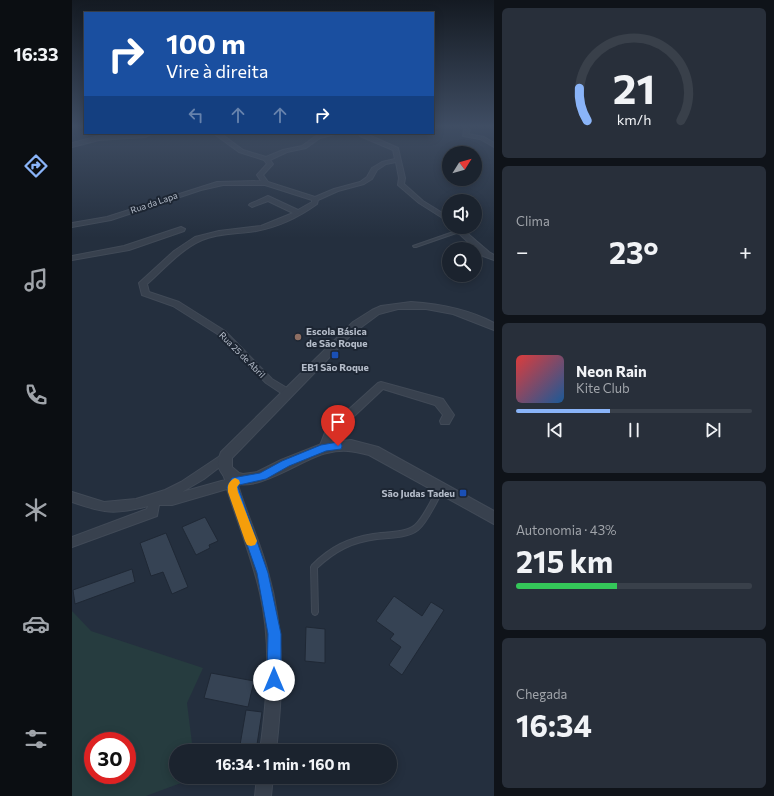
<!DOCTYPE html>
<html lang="pt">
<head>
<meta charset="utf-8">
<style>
  :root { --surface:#1b232e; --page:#282f3a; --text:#f1f3f6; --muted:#a0a4aa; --line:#39404a; --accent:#8ab4f8 }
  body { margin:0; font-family:Commissioner,sans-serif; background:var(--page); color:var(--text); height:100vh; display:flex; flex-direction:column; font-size:15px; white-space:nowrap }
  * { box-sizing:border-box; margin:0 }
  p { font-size:13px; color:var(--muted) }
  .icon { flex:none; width:22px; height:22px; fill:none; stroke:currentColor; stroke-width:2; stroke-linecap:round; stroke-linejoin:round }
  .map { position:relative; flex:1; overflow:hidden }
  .drawer { display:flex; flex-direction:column; gap:8px; padding:8px; background:#0f1319; width:280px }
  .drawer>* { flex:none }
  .banner { position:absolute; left:12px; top:12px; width:350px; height:122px; border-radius:0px; box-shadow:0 2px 10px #0003,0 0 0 1px var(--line); background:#1a4fa0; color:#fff; overflow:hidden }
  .needle { width:26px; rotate:53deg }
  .tools { position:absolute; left:370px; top:146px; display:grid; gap:8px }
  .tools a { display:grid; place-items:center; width:40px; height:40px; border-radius:50%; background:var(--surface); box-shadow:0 2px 10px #0003,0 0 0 1px var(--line); font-size:20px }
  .speed { position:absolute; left:12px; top:732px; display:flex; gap:8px; font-size:20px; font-weight:700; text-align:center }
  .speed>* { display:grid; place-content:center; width:52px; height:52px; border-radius:50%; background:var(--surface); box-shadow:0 2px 10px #0003,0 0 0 1px var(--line); line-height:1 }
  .speed .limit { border:6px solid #d22; background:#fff; color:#111 }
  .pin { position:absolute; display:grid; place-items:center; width:34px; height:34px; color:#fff; margin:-41px -17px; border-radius:50% 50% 50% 0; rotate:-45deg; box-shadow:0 0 4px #0007 }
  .pin .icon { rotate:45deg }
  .me { position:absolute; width:44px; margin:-22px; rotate:0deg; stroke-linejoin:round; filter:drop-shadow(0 0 3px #0008) }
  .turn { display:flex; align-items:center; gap:14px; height:84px; padding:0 16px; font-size:18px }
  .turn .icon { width:52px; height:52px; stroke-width:2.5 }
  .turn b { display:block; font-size:28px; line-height:34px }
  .lanes { display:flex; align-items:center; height:38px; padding:0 16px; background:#0003; justify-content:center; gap:20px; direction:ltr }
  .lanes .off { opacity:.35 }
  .big { font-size:30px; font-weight:700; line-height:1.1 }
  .drawer .widget { flex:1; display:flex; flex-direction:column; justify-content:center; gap:6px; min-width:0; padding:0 14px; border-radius:6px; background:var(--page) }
  .drawer .dial { align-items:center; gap:0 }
  .dial svg { height:104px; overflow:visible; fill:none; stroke:var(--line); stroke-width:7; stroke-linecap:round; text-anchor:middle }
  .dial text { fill:var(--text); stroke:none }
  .song { display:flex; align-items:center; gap:12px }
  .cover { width:48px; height:48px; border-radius:6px; background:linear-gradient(135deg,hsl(0 70% 55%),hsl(210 70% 35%)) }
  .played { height:4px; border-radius:2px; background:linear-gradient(90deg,var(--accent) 40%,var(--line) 40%) }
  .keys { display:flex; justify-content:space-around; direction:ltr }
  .heat { display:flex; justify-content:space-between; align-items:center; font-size:22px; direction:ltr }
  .charge { height:6px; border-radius:3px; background:linear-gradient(90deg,#34c759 43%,var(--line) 0) }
  .trip { position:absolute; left:97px; top:744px; width:228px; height:40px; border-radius:20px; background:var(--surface); box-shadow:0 2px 10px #0003,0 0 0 1px var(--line); font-weight:700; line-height:40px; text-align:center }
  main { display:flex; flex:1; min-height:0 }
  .dock { display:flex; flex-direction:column; width:72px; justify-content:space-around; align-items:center; background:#0b0e12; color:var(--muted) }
  .dock .icon { width:28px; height:28px }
  .dock .active { color:var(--accent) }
  .dock b { font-size:18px; color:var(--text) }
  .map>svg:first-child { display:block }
  .green { fill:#263c3f; fill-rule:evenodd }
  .building { fill:#364354; stroke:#1f2835 }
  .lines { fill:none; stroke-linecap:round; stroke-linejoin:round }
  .service-casing { stroke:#414a57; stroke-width:2 }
  .minor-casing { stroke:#414a57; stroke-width:2 }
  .tertiary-casing { stroke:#414a57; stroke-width:2 }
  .service { fill:#38414e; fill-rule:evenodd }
  .minor { fill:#38414e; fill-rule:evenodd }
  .tertiary { fill:#38414e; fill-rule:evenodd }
  .route { fill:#1a73e8; stroke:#114b97 }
  .slow { fill:#f59e0b }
  .education-dot { fill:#8d6e63; stroke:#1d2633; stroke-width:1.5 }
  .transit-dot { fill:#1a4fb4; stroke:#1d2633; stroke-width:1.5 }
  .labels { text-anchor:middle; stroke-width:4; stroke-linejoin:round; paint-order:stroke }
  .far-street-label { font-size:9px; fill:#b4bcc9; stroke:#1d2633 }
  .poi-label { font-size:10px; font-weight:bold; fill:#b4bcc9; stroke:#1d2633; text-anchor:start }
</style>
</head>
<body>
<main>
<nav class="dock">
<b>16:33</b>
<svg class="icon active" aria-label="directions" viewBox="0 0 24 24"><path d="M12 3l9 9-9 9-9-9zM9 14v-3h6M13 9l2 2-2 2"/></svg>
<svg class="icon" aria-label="music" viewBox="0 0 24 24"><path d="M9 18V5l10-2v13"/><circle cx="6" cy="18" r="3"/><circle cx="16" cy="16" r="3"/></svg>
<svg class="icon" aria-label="phone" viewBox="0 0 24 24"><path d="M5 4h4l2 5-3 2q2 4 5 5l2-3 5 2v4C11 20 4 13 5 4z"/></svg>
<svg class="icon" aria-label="climate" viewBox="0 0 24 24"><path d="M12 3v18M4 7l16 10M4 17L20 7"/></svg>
<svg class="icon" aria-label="car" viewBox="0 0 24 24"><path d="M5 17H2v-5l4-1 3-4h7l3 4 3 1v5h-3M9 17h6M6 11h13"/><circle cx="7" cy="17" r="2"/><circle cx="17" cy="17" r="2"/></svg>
<svg class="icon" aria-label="filters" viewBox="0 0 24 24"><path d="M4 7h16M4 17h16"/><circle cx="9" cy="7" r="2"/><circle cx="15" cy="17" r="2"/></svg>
</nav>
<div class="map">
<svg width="422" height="796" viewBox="0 0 422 796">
  <rect width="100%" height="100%" fill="#242f3e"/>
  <path class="green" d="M0,611L19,631L131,668L115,703L121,751H104V777H125L74,796H0ZM21,741H55V775H21Z"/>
  <g class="building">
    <path d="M133,517L146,541L137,545L138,548L124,555L110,527Z"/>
    <path d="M94,533L116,587L100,594L91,572L79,576L68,543Z"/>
    <path d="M60,569L63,582L3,604L1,590Z"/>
    <path d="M322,596L350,616L359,602L372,610L330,675L317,665L329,647L318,639L322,634L304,621Z"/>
    <path d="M234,627L253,629V663L233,661Z"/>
    <path d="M139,673L182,681L176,707L132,698Z"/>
    <path d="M174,710L190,712L184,751H167Z"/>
  </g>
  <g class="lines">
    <g class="service-casing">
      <g id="service">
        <path d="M387,230L390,231L344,247H342L341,246Z"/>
        <path d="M367,486H371L372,488C366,499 356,522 346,530C336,538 317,538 305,539C280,542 263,551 245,568L246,612L245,614L243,615L241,614L240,612L239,567L240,565C258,547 276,538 301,534C313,532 334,533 343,525C352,517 360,498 367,486Z"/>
      </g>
    </g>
    <g class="minor-casing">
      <g id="minor">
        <path d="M391,127H395L398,130L396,134L412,137L422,143V147L408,139L391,136L392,130Z"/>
        <path d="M81,133L73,137L27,140L0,147V143L27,136Z"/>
        <path d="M141,133H148L171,150L194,157L211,150L230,146L244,136L257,133H267L248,138L234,148L215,152L198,160L201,164L191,175L196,182L243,197L262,189L288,182L295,177L300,168L310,162L323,159L321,150L288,136L286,133H292L326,148L333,178L332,184L351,201L377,217V222L347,203L326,185L327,178L324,162L314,164L305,170L300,179L292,184L266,191L246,200L245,204C227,217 206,227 184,231C166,234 147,233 130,240C109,249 92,269 75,284L77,292L107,302L153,331L200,379L220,391L221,393L220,395H212L194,383L147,335L101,306L70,295L67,283L102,251L123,237L147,231L189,226L221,213L196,201L180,207L177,205L178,204L196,196L226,210L240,202V200L193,185H151L129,190L39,220L0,227V223L35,217L145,182L189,181L185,175L195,164L192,160L167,152Z"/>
        <path d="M109,227L113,229L112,231L57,250L0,260V256L52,246Z"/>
        <path d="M380,227H388L417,252L422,255V260L411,256Z"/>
        <path d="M309,382L371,399L382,415L377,424H369L368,421L371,415L363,405L311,389L262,435L256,451L252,452L248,451L247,448L254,430L306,383Z"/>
        <path d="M154,452L158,453L159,456L158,459L132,479L110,492L153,480L151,474L153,471L157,469L161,471L163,477L169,478L171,481L169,484L166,485C175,515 188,542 196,572C213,631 211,691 204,751H188C195,699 200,645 188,593C180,557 166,524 155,489L100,505H87L85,516L0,547V537L75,509L76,506C43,515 31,513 0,502V492L32,502L64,499L93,490L109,482Z"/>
        <path d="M185,777H201L199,796H183Z"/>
      </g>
    </g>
    <g class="tertiary-casing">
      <path id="tertiary" d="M339,302C368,304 396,309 422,323V330L381,314L354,309H326L307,314L280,334L160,458V467L167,473L171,474L185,472L209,460L252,443L279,440L306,447L422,511V524L297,455C281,451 271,449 255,453C228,458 170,507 149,472C144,465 146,460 149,452L281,322L300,310L309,306Z"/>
    </g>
    <use href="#service" class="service"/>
    <use href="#minor" class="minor"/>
    <use href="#tertiary" class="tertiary"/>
  </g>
  <linearGradient id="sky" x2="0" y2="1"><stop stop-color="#141a22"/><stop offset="0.53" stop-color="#3f4d63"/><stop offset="1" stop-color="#3f4d63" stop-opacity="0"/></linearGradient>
  <rect width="422" height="238" fill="url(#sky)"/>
  <path class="route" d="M266,442L269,443L270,446L269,449L254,451L217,466L194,479L167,485L166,487L196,573L209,634V680L207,684L202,686L197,684L195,680L196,634L185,573L155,487L160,478L188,473L210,461L249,445Z"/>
  <path class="slow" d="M163,478L167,480L168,483L165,487L166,492L185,541L183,545L179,546L175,545L173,541L156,492C155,485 157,481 163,478Z"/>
  <circle class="education-dot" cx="226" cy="337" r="4"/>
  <g class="transit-dot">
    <rect x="259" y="351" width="8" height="8" rx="2"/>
    <rect x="387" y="489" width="8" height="8" rx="2"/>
  </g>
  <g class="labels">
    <g class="far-street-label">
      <text transform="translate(82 203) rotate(-19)" y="3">Rua da Lapa</text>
      <text transform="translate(170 355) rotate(45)" y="3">Rua 25 de Abril</text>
    </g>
    <g class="poi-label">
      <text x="234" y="335">Escola Básica<tspan x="234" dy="12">de São Roque</tspan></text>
      <text x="263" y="371" text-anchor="middle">EB1 São Roque</text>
      <text x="383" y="497" text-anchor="end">São Judas Tadeu</text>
    </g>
  </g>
</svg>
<div class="tools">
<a><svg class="needle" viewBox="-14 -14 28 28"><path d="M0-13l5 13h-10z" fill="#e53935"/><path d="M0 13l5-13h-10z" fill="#a0a4aa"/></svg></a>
<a><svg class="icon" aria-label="sound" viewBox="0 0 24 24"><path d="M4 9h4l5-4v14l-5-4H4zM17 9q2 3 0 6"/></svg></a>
<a><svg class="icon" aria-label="search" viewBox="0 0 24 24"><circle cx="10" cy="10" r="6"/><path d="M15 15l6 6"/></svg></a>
</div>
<div class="speed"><div class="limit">30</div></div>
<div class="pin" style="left:266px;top:446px;background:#d93025"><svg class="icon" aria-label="arrive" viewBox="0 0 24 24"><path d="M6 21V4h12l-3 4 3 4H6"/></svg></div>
<svg class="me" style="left:202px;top:680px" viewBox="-20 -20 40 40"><circle r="19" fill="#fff"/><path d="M0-13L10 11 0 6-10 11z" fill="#1a73e8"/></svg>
<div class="trip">16:34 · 1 min · 160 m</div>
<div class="banner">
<div class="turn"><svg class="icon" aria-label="right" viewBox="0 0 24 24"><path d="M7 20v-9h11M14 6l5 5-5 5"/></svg><div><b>100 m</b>Vire à direita</div></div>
<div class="lanes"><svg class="icon off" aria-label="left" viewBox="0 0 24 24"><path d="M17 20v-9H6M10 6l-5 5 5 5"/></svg><svg class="icon off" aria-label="ahead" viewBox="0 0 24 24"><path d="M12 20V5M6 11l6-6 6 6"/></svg><svg class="icon off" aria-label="ahead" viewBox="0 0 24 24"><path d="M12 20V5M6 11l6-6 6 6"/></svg><svg class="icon" aria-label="right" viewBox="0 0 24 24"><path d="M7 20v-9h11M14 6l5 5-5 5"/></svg></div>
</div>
</div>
<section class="drawer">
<div class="widget dial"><svg viewBox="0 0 100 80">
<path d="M14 69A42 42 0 1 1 86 69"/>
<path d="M14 69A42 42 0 0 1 8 44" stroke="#8ab4f8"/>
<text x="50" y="56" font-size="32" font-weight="700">21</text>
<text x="50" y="72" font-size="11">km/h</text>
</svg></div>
<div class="widget"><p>Clima</p>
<div class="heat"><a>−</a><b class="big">23°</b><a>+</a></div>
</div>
<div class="widget">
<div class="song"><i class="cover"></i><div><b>Neon Rain</b><p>Kite Club</p></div></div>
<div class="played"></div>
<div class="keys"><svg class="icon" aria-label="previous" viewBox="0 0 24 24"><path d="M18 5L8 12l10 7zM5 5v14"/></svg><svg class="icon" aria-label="pause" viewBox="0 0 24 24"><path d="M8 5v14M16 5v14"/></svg><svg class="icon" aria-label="next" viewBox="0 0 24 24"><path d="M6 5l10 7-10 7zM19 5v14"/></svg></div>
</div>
<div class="widget"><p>Autonomia · 43%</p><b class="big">215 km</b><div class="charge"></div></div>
<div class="widget"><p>Chegada</p><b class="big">16:34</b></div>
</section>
</main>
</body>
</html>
